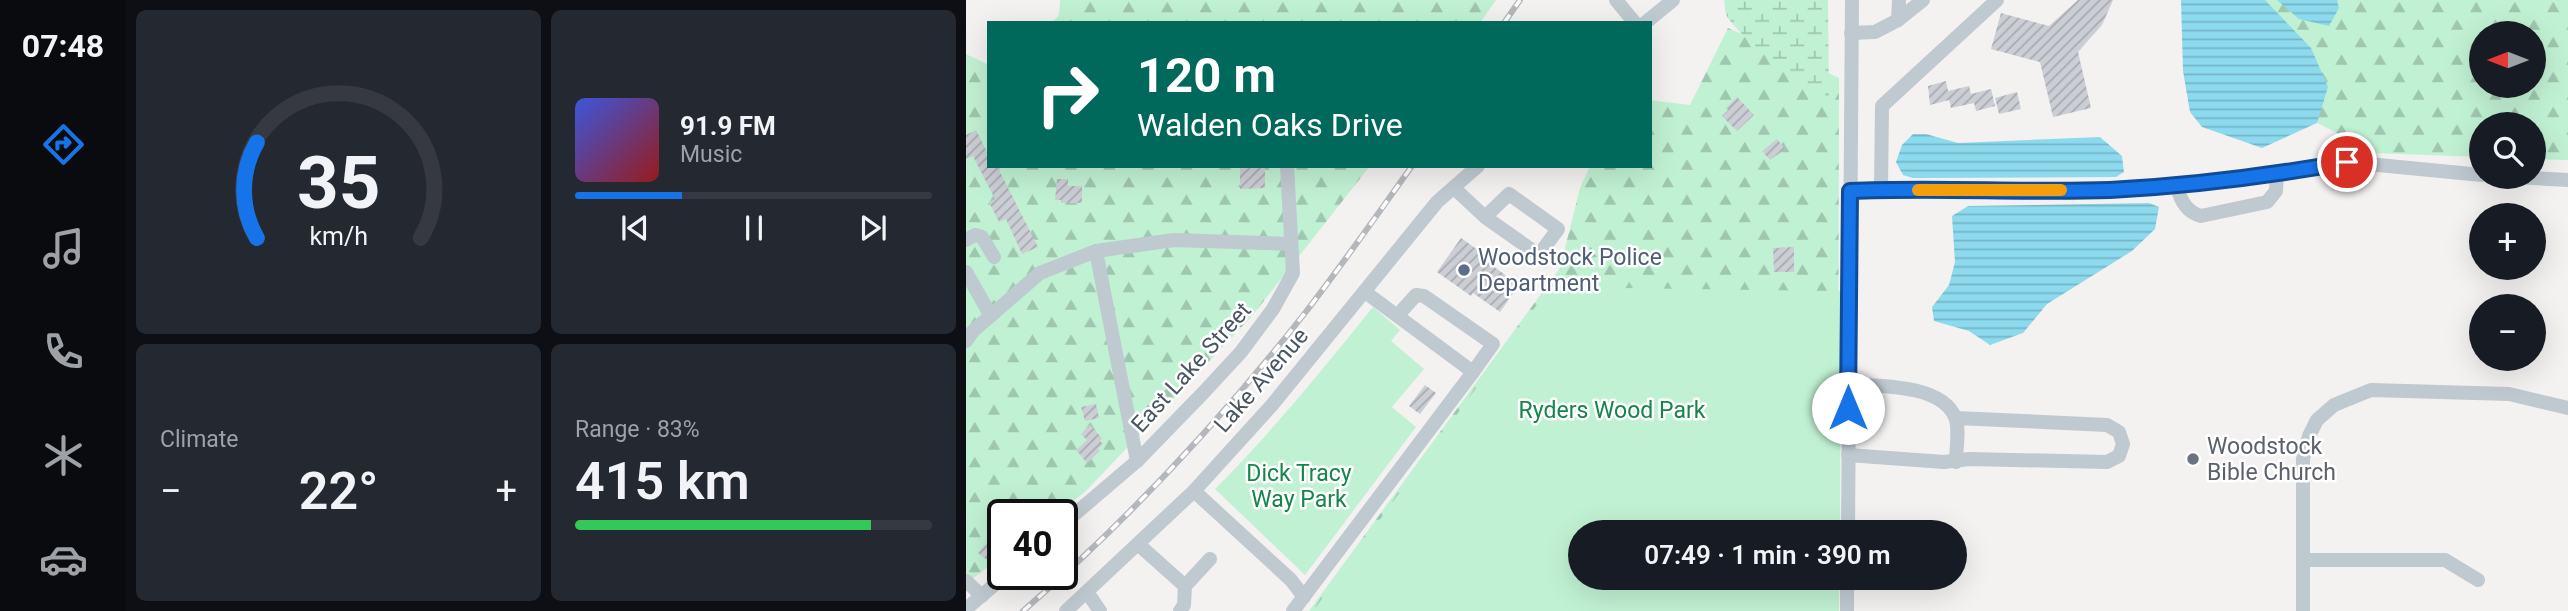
<!DOCTYPE html>
<html lang="en">
<head>
<meta charset="utf-8">
<style>
  :root { --surface:#171b24; --page:#242831; --text:#f1f3f6; --muted:#9ea1a6; --line:#363941; --accent:#1774e8 }
  body { margin:0; font-family:Roboto,sans-serif; background:var(--page); color:var(--text); height:100vh; display:flex; flex-direction:column; font-size:26px; white-space:nowrap }
  * { box-sizing:border-box; margin:0 }
  p { font-size:23px; color:var(--muted) }
  .icon { flex:none; width:38px; height:38px; fill:none; stroke:currentColor; stroke-width:2; stroke-linecap:round; stroke-linejoin:round }
  .map { position:relative; flex:1; overflow:hidden }
  .drawer { display:flex; flex-direction:column; gap:10px; padding:10px; background:#0d0f14; width:840px }
  .drawer>* { flex:none }
  .banner { position:absolute; left:21px; top:21px; width:665px; height:147px; border-radius:0px; box-shadow:0 7px 28px #0002; background:#00695c; color:#fff; overflow:hidden }
  .needle { width:46px; rotate:270deg }
  .buttons { position:absolute; left:1503px; top:21px; display:grid; gap:14px }
  .buttons a { display:grid; place-items:center; width:77px; height:77px; border-radius:50%; background:var(--surface); box-shadow:0 7px 28px #0002; font-size:35px }
  .speed { position:absolute; left:21px; top:499px; display:flex; gap:14px; font-size:35px; font-weight:700; text-align:center }
  .speed>* { display:grid; place-content:center; width:91px; height:91px; border-radius:50%; background:var(--surface); box-shadow:0 7px 28px #0002; line-height:1 }
  .speed .limit { border:4px solid #111; border-radius:10px; background:#fff; color:#111 }
  .pin { position:absolute; display:grid; place-items:center; width:60px; height:60px; color:#fff; margin:-30px; border:4px solid #fff; border-radius:50%; box-shadow:0 2px 7px #0007 }
  .me { position:absolute; width:77px; margin:-38px; rotate:0deg; stroke-linejoin:round; filter:drop-shadow(0 0 5px #0008) }
  .turn { display:flex; align-items:center; gap:24px; height:147px; padding:0 35px; font-size:32px }
  .turn .icon { width:91px; height:91px; stroke-width:2.5 }
  .turn b { display:block; font-size:49px; line-height:60px }
  .big { font-size:52px; font-weight:600; line-height:1.1 }
  .drawer .tile { flex:1; display:flex; flex-direction:column; justify-content:center; gap:10px; min-width:0; padding:0 24px; border-radius:10px; background:var(--page) }
  .drawer .dial { align-items:center; gap:0 }
  .dial svg { height:182px; overflow:visible; fill:none; stroke:var(--line); stroke-width:7; stroke-linecap:round; text-anchor:middle }
  .dial text { fill:var(--text); stroke:none }
  .song { display:flex; align-items:center; gap:21px }
  .cover { width:84px; height:84px; border-radius:10px; background:linear-gradient(135deg,hsl(230 70% 55%),hsl(0 70% 35%)) }
  .played { height:7px; border-radius:4px; background:linear-gradient(90deg,var(--accent) 30%,var(--line) 30%) }
  .keys { display:flex; justify-content:space-around; direction:ltr }
  .heat { display:flex; justify-content:space-between; align-items:center; font-size:38px; direction:ltr }
  .charge { height:10px; border-radius:5px; background:linear-gradient(90deg,#34c759 83%,var(--line) 0) }
  .drawer .tiles { flex:1; display:grid; gap:10px; grid-template-columns:repeat(2,1fr) }
  .trip { position:absolute; left:602px; top:520px; width:399px; height:70px; border-radius:35px; background:var(--surface); box-shadow:0 7px 28px #0002; font-weight:600; line-height:70px; text-align:center }
  main { display:flex; flex:1; min-height:0 }
  .dock { display:flex; flex-direction:column; width:126px; justify-content:space-around; align-items:center; background:#090b0e; color:var(--muted) }
  .dock .icon { width:49px; height:49px }
  .dock .selected { color:var(--accent) }
  .dock b { font-size:32px; color:var(--text) }
  .map>svg:first-child { display:block }
  .forest { fill:url(#forest-firs); fill-rule:evenodd }
  .wetland { fill:url(#wetland-marsh) }
  .green { fill:#c1f1d3 }
  .water { fill:url(#water-rules) }
  .building { fill:url(#building-hatch) }
  .lines { fill:none; stroke-linecap:round; stroke-linejoin:round }
  .minor { stroke:#bfc9d0; stroke-width:14 }
  .rail-casing { stroke:#b4b7bc; stroke-width:6 }
  .rail { stroke:#fff; stroke-width:3.5; stroke-dasharray:10; stroke-linecap:butt }
  .route-casing { stroke:#0f4b97; stroke-width:18 }
  .route { stroke:#1774e8; stroke-width:12 }
  .slow { stroke:#f59e0b; stroke-width:12 }
  .service-dot { fill:#5c6f8a; stroke:#fff; stroke-width:2.5 }
  .worship-dot { fill:#6b7280; stroke:#fff; stroke-width:2.5 }
  .labels { text-anchor:middle; stroke-width:5; stroke-linejoin:round; paint-order:stroke }
  .service-label { font-size:23px; fill:#4e5e75; stroke:#fff; text-anchor:start }
  .street-label { font-size:23px; fill:#49555f; stroke:#fff }
  .park-label { font-size:23px; fill:#16844c; stroke:#fff }
  .worship-label { font-size:23px; fill:#5b616d; stroke:#fff; text-anchor:start }
</style>
</head>
<body>
<main>
<nav class="dock">
<b>07:48</b>
<svg class="icon selected" aria-label="directions" viewBox="0 0 24 24"><path d="M12 3l9 9-9 9-9-9zM9 14v-3h6M13 9l2 2-2 2"/></svg>
<svg class="icon" aria-label="music" viewBox="0 0 24 24"><path d="M9 18V5l10-2v13"/><circle cx="6" cy="18" r="3"/><circle cx="16" cy="16" r="3"/></svg>
<svg class="icon" aria-label="phone" viewBox="0 0 24 24"><path d="M5 4h4l2 5-3 2q2 4 5 5l2-3 5 2v4C11 20 4 13 5 4z"/></svg>
<svg class="icon" aria-label="climate" viewBox="0 0 24 24"><path d="M12 3v18M4 7l16 10M4 17L20 7"/></svg>
<svg class="icon" aria-label="car" viewBox="0 0 24 24"><path d="M5 17H2v-5l4-1 3-4h7l3 4 3 1v5h-3M9 17h6M6 11h13"/><circle cx="7" cy="17" r="2"/><circle cx="17" cy="17" r="2"/></svg>
</nav>
<section class="drawer">
<div class="tiles">
<div class="tile dial"><svg viewBox="0 0 100 80">
<path d="M14 69A42 42 0 1 1 86 69"/>
<path d="M14 69A42 42 0 0 1 14 27" stroke="#1774e8"/>
<text x="50" y="56" font-size="32" font-weight="700">35</text>
<text x="50" y="72" font-size="11">km/h</text>
</svg></div>
<div class="tile">
<div class="song"><i class="cover"></i><div><b>91.9 FM</b><p>Music</p></div></div>
<div class="played"></div>
<div class="keys"><svg class="icon" aria-label="previous" viewBox="0 0 24 24"><path d="M18 5L8 12l10 7zM5 5v14"/></svg><svg class="icon" aria-label="pause" viewBox="0 0 24 24"><path d="M8 5v14M16 5v14"/></svg><svg class="icon" aria-label="next" viewBox="0 0 24 24"><path d="M6 5l10 7-10 7zM19 5v14"/></svg></div>
</div>
<div class="tile"><p>Climate</p>
<div class="heat"><a>−</a><b class="big">22°</b><a>+</a></div>
</div>
<div class="tile"><p>Range · 83%</p><b class="big">415 km</b><div class="charge"></div></div>
</div>
</section>
<div class="map">
<svg width="1602" height="611" viewBox="0 0 1602 611">
  <defs>
    <pattern id="forest-firs" width="22" height="20" patternUnits="userSpaceOnUse" patternTransform="scale(1.75)"><rect width="22" height="20" fill="#c1f1d3"/><path d="M5 1l3.5 6h-7zM16 11l3.5 6h-7z" fill="#9fc6ae"/></pattern>
    <pattern id="wetland-marsh" width="20" height="14" patternUnits="userSpaceOnUse" patternTransform="scale(1.75)"><rect width="20" height="14" fill="#c1f1d3"/><path d="M1 5h8M5 5V1M11 12h8M15 12V8" fill="none" stroke="#9fc6ae"/></pattern>
    <pattern id="water-rules" width="6" height="5" patternUnits="userSpaceOnUse" patternTransform="scale(1.75)"><rect width="6" height="5" fill="#8ddaee"/><path d="M0 2.5h6" fill="none" stroke="#75b4c4"/></pattern>
    <pattern id="building-hatch" width="6" height="6" patternUnits="userSpaceOnUse" patternTransform="scale(1.75)"><rect width="6" height="6" fill="#cbced4"/><path d="M-1 1l2-2M0 6l6-6M5 7l2-2" fill="none" stroke="#a7aaaf"/></pattern>
  </defs>
  <rect width="100%" height="100%" fill="#f4f1f1"/>
  <g class="forest">
    <path d="M94,0H530L514,23H86L93,15Z"/>
    <path d="M1227,0H1602V160L1568,159V124H1516L1515,157L1408,153L1230,58ZM1516,33H1568V86H1516Z"/>
    <path d="M762,28L873,78L872,532H614V578L872,611H343L594,268L614,188L624,166H684V100L724,105Z"/>
    <path d="M0,54L23,65V166H404L286,316L120,491L90,514H37V555L0,584Z"/>
  </g>
  <path class="wetland" d="M758,0H862L863,101C845,95 769,33 761,16C759,12 759,5 758,0Z"/>
  <g class="green">
    <path d="M584,287L875,291L874,532H614V578H873V611H347Z"/>
    <path d="M407,307L434,330L425,341L458,369L426,407L450,427L339,575L249,489C306,432 356,370 407,307Z"/>
  </g>
  <g class="water">
    <path d="M1215,0H1299L1345,48L1362,87L1351,123L1296,148L1236,127L1224,112L1217,71Z"/>
    <path d="M1311,0H1371L1373,8L1363,26L1333,19Z"/>
    <path d="M947,134H960L992,143L1134,137L1156,156L1158,172L1150,177L947,178L937,175L930,162L936,145Z"/>
    <path d="M1183,203L1193,207L1189,229L1166,251L1081,304L1057,333L1024,345L1003,331L968,321L966,307L983,285L989,262L986,216L1002,206Z"/>
  </g>
  <g class="building">
    <path d="M1112,0H1147L1136,25L1112,52L1125,108L1087,117L1074,62L1025,49L1035,13L1083,26Z"/>
    <path d="M980,81L982,91L1003,86L1005,94L1025,89L1029,106L1010,111L1008,103L985,108L983,100L964,105L962,86Z"/>
    <path d="M1051,92L1055,109L1033,114L1029,98Z"/>
    <path d="M771,97L788,115L771,131L756,116L762,110L760,108Z"/>
    <path d="M10,130L23,156V166H31L72,247L56,254L40,219L33,222L23,202L29,199L7,156L0,159V135Z"/>
    <path d="M811,139L819,149L804,160L796,151Z"/>
    <path d="M274,166H299V188L274,189Z"/>
    <path d="M91,179H102V186H116V203H95V200H89Z"/>
    <path d="M495,238L529,262L527,266L553,285L534,312L507,293L505,296L471,272Z"/>
    <path d="M828,247V272H808L807,248Z"/>
    <path d="M459,385L470,393L454,414L443,406Z"/>
    <path d="M130,404L133,418L119,421L115,407Z"/>
    <path d="M124,425L136,438L134,441L137,444L132,449L134,451L121,463L110,450L121,440L115,434Z"/>
    <path d="M28,534L37,541L21,560L12,553Z"/>
  </g>
  <g class="lines">
    <g class="minor">
      <path d="M650,0L669,23"/>
      <path d="M932,20L957,0"/>
      <path d="M679,23L707,0"/>
      <path d="M885,33L909,32L932,20L933,0"/>
      <path d="M1548,177L1602,180"/>
      <path d="M1211,186C1214,200 1220,212 1235,216L1301,202L1310,191L1311,174"/>
      <path d="M488,188L519,217L573,255L592,229L543,194L519,217"/>
      <path d="M915,190L916,106L1031,0"/>
      <path d="M884,191L1141,190L1211,186L1311,174L1381,162L1516,175"/>
      <path d="M0,240L9,235L16,237L28,257"/>
      <path d="M130,251L171,461"/>
      <path d="M0,272L25,316"/>
      <path d="M432,315L450,295L458,296L527,344L507,372"/>
      <path d="M0,341L7,331L74,273L130,251L208,240L325,244"/>
      <path d="M882,384C913,386 975,384 989,417C994,428 990,449 990,462"/>
      <path d="M882,455L978,462L1003,459L1141,462L1153,456L1157,444L1153,432L1141,425L990,418"/>
      <path d="M228,491L325,580L338,597"/>
      <path d="M96,525L171,461L238,392L275,352L307,309L327,273L321,166"/>
      <path d="M882,532L886,0"/>
      <path d="M173,545L219,586"/>
      <path d="M1337,560H1479L1512,580"/>
      <path d="M0,581L16,596"/>
      <path d="M121,592L134,611"/>
      <path d="M0,609L41,574"/>
      <path d="M100,611L228,491L306,405L471,202L512,166"/>
      <path d="M214,611L218,605L219,586L244,559"/>
      <path d="M327,611L507,372L399,292"/>
      <path d="M881,611V578"/>
      <path d="M1337,611V459L1343,436L1351,420L1368,405L1405,390L1543,394L1602,408"/>
    </g>
    <g class="rail-casing">
      <g id="rail">
        <path d="M538,23L554,0"/>
        <path d="M57,611C160,522 255,420 339,313C376,265 411,215 446,166"/>
      </g>
    </g>
    <use href="#rail" class="rail"/>
  </g>
  <g class="lines">
    <g class="route-casing">
      <path id="route" d="M882,408L884,191C970,187 1057,193 1144,190C1224,186 1302,176 1381,162"/>
    </g>
    <use href="#route" class="route"/>
    <path class="slow" d="M952,190H1095"/>
  </g>
  <circle class="service-dot" cx="498" cy="270" r="7"/>
  <circle class="worship-dot" cx="1227" cy="459" r="7"/>
  <g class="labels">
    <g class="service-label">
      <text x="512" y="265">Woodstock Police<tspan x="512" dy="26">Department</tspan></text>
    </g>
    <g class="street-label">
      <text transform="translate(225 367) rotate(-48)" y="8">East Lake Street</text>
      <text transform="translate(295 380) rotate(-49)" y="8">Lake Avenue</text>
    </g>
    <g class="park-label">
      <text x="646" y="418">Ryders Wood Park</text>
      <text x="333" y="481">Dick Tracy<tspan x="333" dy="26">Way Park</tspan></text>
    </g>
    <g class="worship-label">
      <text x="1241" y="454">Woodstock<tspan x="1241" dy="26">Bible Church</tspan></text>
    </g>
  </g>
</svg>
<div class="buttons">
<a><svg class="needle" viewBox="-14 -14 28 28"><path d="M0-13l5 13h-10z" fill="#e53935"/><path d="M0 13l5-13h-10z" fill="#9ea1a6"/></svg></a>
<a><svg class="icon" aria-label="search" viewBox="0 0 24 24"><circle cx="10" cy="10" r="6"/><path d="M15 15l6 6"/></svg></a>
<a>+</a>
<a>−</a>
</div>
<div class="speed"><div class="limit">40</div></div>
<div class="pin" style="left:1381px;top:162px;background:#d93025"><svg class="icon" aria-label="arrive" viewBox="0 0 24 24"><path d="M6 21V4h12l-3 4 3 4H6"/></svg></div>
<svg class="me" style="left:882px;top:408px" viewBox="-20 -20 40 40"><circle r="19" fill="#fff"/><path d="M0-13L10 11 0 6-10 11z" fill="#1774e8"/></svg>
<div class="trip">07:49 · 1 min · 390 m</div>
<div class="banner">
<div class="turn"><svg class="icon" aria-label="right" viewBox="0 0 24 24"><path d="M7 20v-9h11M14 6l5 5-5 5"/></svg><div><b>120 m</b>Walden Oaks Drive</div></div>
</div>
</div>
</main>
</body>
</html>
